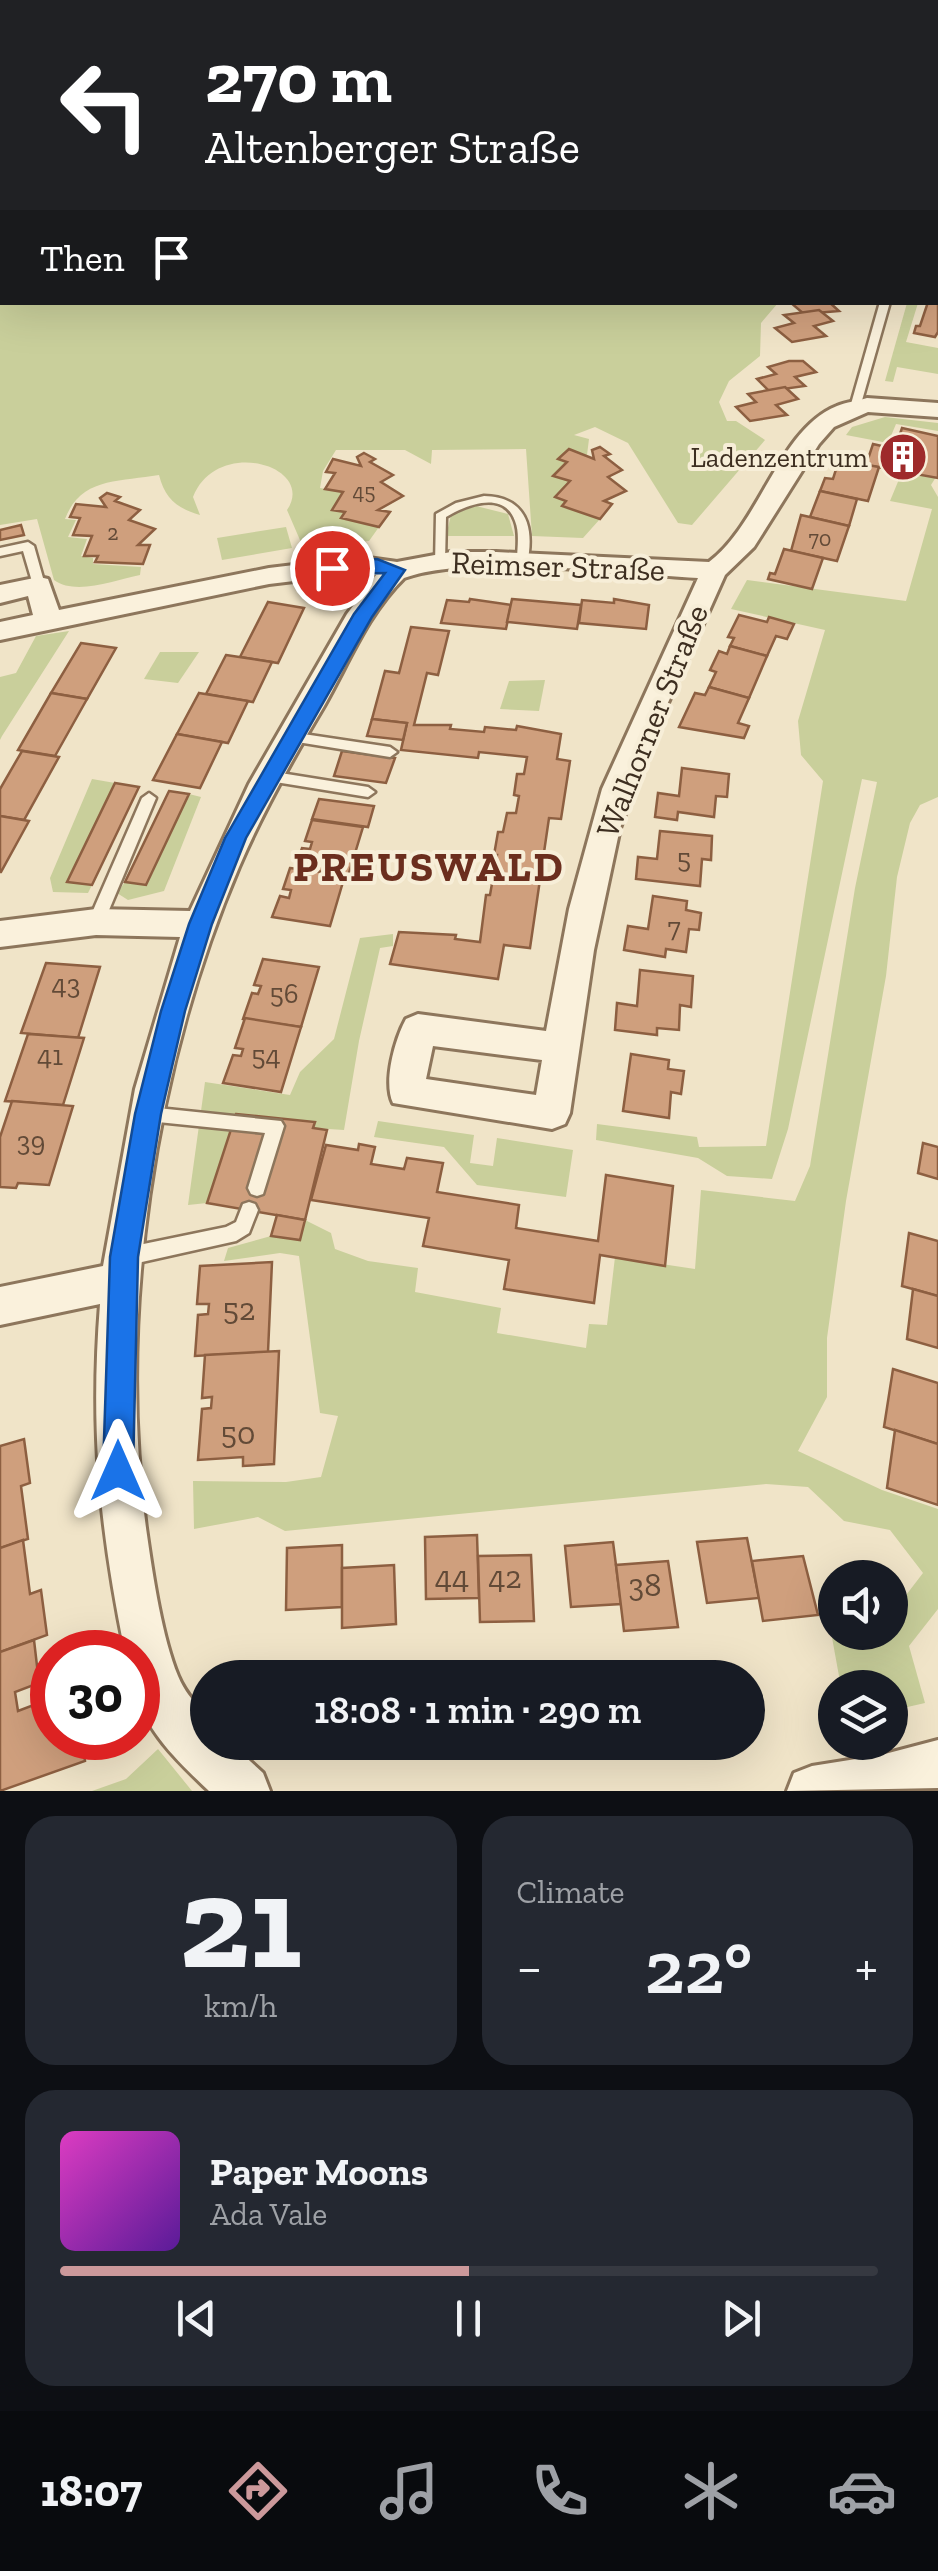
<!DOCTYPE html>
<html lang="en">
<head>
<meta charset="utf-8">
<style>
  :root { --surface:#171b24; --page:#242831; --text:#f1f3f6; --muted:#9ea1a6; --line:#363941; --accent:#cc999b }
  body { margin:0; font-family:"Zilla Slab",serif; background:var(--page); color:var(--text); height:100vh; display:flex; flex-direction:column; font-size:38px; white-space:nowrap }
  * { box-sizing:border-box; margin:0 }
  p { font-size:32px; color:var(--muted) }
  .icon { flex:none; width:55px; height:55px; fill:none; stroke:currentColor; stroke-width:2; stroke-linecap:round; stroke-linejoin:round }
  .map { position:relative; height:1791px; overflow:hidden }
  .panel { display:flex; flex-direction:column; gap:25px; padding:25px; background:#0d0f14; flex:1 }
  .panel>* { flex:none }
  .top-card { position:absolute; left:0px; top:0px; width:940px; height:305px; box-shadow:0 10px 40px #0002; background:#202124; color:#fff; overflow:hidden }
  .tools { position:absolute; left:818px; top:1560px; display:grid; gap:20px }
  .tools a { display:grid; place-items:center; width:90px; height:90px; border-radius:50%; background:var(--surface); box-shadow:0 10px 40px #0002; font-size:50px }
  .speed { position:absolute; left:30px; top:1630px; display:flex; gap:20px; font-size:50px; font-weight:700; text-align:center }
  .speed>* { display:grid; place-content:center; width:130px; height:130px; border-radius:50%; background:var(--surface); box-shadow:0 10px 40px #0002; line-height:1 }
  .speed .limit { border:15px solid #d22; background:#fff; color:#111 }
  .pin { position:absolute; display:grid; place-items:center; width:85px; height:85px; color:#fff; margin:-42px; border:5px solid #fff; border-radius:50%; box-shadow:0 2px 10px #0007 }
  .me { position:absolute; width:110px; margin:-55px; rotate:0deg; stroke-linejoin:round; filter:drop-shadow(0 0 8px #0008) }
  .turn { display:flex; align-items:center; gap:35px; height:210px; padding:0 40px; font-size:45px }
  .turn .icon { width:130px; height:130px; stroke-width:2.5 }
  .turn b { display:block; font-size:70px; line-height:85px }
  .then { display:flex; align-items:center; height:95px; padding:0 40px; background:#0003; gap:20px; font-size:38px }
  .big { font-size:75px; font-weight:600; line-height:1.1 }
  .panel .card { flex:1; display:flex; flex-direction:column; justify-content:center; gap:15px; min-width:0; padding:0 35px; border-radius:30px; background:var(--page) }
  .panel .dial { align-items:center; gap:0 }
  .dial b { font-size:130px; line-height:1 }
  .song { display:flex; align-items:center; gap:30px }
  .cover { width:120px; height:120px; border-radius:15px; background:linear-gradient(135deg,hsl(310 70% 55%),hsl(270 70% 35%)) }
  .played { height:10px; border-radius:5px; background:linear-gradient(90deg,var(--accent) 50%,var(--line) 50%) }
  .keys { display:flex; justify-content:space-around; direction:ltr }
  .heat { display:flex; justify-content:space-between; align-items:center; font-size:55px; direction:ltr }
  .panel .tiles { flex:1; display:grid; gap:25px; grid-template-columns:1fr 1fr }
  .card:last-child { grid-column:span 2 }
  .trip { position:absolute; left:190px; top:1660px; width:575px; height:100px; border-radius:50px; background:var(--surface); box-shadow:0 10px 40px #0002; font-weight:600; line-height:100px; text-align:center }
  .menu { display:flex; height:160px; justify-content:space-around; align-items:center; background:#090b0e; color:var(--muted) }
  .menu .icon { width:70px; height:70px }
  .menu .on { color:var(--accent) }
  .menu b { font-size:45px; color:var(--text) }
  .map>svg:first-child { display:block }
  .green { fill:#c9cf9b }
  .building { fill:#cf9f7d; stroke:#8d5f41; stroke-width:2.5 }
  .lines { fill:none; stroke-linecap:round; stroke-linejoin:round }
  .service-casing { stroke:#8d765c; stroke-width:5 }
  .minor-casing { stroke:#8d765c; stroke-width:6 }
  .service { fill:#faf1dc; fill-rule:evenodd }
  .minor { fill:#faf1dc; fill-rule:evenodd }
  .route { fill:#1a73e8; stroke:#114b97; stroke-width:2.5 }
  .labels { text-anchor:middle; stroke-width:8; stroke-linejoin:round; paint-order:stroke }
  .far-number-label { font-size:22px; fill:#624a37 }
  .far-poi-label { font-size:28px; fill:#3d2e20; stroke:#f7eed8; text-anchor:end }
  .number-label { font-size:28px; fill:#624a37 }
  .street-label { font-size:32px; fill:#3d2e20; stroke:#f7eed8 }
  .near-number-label { font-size:32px; fill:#624a37 }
  .district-label { font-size:42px; font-weight:bold; letter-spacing:2.5px; fill:#6b2e1e; stroke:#f7eed8 }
</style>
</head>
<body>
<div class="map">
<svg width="938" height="1791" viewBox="0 0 938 1791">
  <rect width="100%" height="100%" fill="#f0e4c8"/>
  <g class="green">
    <path d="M0,0H938V136V2H2V302L778,303L761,323L760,356L729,381L719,402L727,421H736L765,440L692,525L678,523L628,443L595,427L574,435L589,439L587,455L569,449L559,459L567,462L554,476L570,481L556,496L566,501L563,506L600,519L583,538L532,536L526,449L432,450L431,464L405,450H336L323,471L320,488L343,492L333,509L345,512L342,518L379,527L369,541L303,547L287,510C317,466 217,436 193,497L200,515C176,508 165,498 159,475C119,482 81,477 65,519L76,520L68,537L87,539L81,556L93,558V564L141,567L140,575C115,580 76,596 54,580L37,519L0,525Z"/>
    <path d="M907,303H918L906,342L938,348V374L897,367L893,382L885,381Z"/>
    <path d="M885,417L938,423V431L896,424L888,443L846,435L852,427Z"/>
    <path d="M902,472L936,477L931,485L938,497V797L920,805L910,823L897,877L886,976L846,1201L827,1338V1397L798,1451L882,1490L938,1509V1609L909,1646L925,1703L890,1711V1688L841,1687L831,1632H890V1616L923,1573L890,1530L844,1521L808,1487L766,1484L285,1531L258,1517L194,1529L193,1481L286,1482L321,1477L338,1416L320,1413L299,1256L280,1253L224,1261L228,1248L271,1236L299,1240L305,1220L331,1233L335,1249L368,1261L418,1268L415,1292L501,1308L497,1333L586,1348L589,1324L607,1325L615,1257L695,1269L701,1190L795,1201L810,1166L855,888L877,782L862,779L788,1129L772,1179L727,1176L698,1158L596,1140L597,1124L697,1137L699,1147L766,1146L823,781L801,755L798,721L825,630L731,609L747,580L906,601L932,509L890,501Z"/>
    <path d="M476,506L508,514L514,536H446L451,515Z"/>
    <path d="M286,527L292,548L222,560L217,538Z"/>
    <path d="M69,631L2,736L0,740V677L16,673L36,636Z"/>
    <path d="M160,652H199L178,683L144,679Z"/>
    <path d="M545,680L539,711L500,709L509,681Z"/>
    <path d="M92,779L115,783L68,882L92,885L88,893L53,892L50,878Z"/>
    <path d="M189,794L201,797L164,891L128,900L117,893L125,882L147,885Z"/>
    <path d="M393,934V946L380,948L359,1041L344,1130L313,1128L314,1122L236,1114L207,1203L188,1205L205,1082L290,1095L300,1072L334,1039L360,938Z"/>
    <path d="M378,1121L474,1135L470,1163L493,1166L497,1138L573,1150L566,1197L477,1185L444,1147L374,1137Z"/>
    <path d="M158,1749L192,1791H92L126,1779Z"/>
  </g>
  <g class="building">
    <path d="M938,298V332L935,337L914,333L916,326H920L928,302H938Z"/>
    <path d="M829,302L839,311L804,314L791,303Z"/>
    <path d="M819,310L833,321L814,326L826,336L792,342L775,328L794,323L784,315Z"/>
    <path d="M789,361H803L816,372L795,377L805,386L769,391L757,379L776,374L768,367Z"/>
    <path d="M785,387L798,399L776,405L787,415L750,421L736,407L756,402L748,394Z"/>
    <path d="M902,428L938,436V478L866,465L873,444L895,449Z"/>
    <path d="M600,447L610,454L604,456L622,470L608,477L626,491L604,501L612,504L600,519L562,506L566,501L555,497L570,481L553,476L567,462L558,459L569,449L594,459L592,450Z"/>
    <path d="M364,453L375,459L370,462L393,475L381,482L403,496L378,510L390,512L379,527L341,518L345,512L332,510L343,492L325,489L335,473L326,472L333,459L361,466L357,457Z"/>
    <path d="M839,460L879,467L868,501L820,491L825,478L833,479Z"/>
    <path d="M820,491L857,499L849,526L810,517Z"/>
    <path d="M107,493L120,497L115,501L140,510L129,520L155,529L138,545H150L143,564L95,562L98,556H84L92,536L73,535L80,518L70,517L76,504L106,507L100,498Z"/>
    <path d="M801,515L849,526L837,561L791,551Z"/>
    <path d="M21,525L24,535L0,540V530Z"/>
    <path d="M784,549L823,558L812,589L768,579L770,573L775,574Z"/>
    <path d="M470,599L511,605L506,629L441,623L447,600L469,602Z"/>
    <path d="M512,599L581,605L577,629L507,622Z"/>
    <path d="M614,599L649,605L646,629L579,623L582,600L614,603Z"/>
    <path d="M268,602L304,608L278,663L240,657Z"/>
    <path d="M739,615L767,622L769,617L794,624L787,639L776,636L767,656L730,646L734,638L728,637Z"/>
    <path d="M411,627L449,631L438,675L427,673L414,725H451L450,729L484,732L485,727L516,730L517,726L561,734L557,759L570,761L561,819L549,818L530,948L504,945L498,979L390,964L399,932L456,935L455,939L480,942L486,895H490L497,855H494L498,832H503L507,813H516L519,796L514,795L517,774H524L527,757L479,752L478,758L401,750L407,723L372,719L385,671L399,673Z"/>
    <path d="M81,643L116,648L87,699L51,693Z"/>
    <path d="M730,646L767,656L749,698L709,687L716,672L710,670L719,651L727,654Z"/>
    <path d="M226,655L272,662L253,702L206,694Z"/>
    <path d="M709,687L749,698L738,723L749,726L744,738L679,727L695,693L705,695Z"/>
    <path d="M51,693L87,699L55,756L18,750Z"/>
    <path d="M199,693L248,701L228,743L177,734Z"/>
    <path d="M372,719L407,723L403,740L367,736Z"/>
    <path d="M177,734L222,742L200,788L153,780Z"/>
    <path d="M22,751L59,757L24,820L0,816V789Z"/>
    <path d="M342,751L395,758L386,783L334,776Z"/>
    <path d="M682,768L729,774L727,797L716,796L714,817L678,812L677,820L655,817L658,793L679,796Z"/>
    <path d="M115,783L139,787L92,885L67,882Z"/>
    <path d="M169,791L189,794L146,885L125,882Z"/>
    <path d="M319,799L374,806L368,827L312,819Z"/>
    <path d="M0,816L29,821L1,872H0Z"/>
    <path d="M312,820L363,827L348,876L295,868L302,848L310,849L312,842L305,841Z"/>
    <path d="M660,831L712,836L711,860L702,859L700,886L636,879L638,857L657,859Z"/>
    <path d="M290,868L345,875L330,926L272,917L280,896L289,898L291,890L283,889Z"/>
    <path d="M653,896L687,901L686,910L701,913L699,930L689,929L686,952L666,949L665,957L624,950L628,926L648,929Z"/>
    <path d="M263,959L319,967L301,1027L243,1019L252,993L258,994L261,986L254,985Z"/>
    <path d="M46,963L100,967L78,1038L21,1033Z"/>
    <path d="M640,970L693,976L691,1007L680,1005L679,1030L657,1028V1035L615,1030L617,1003L637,1006Z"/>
    <path d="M245,1018L301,1027L281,1092L223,1083L233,1055L241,1056L243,1049L235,1048Z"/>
    <path d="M28,1034L84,1038L63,1105L5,1101Z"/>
    <path d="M631,1054L669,1060L668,1069L684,1071L681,1094L671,1092L669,1118L623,1111Z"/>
    <path d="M12,1101L73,1106L49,1185L18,1183L16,1188L0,1187V1137Z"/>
    <path d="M236,1114L315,1122L313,1128L327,1130L305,1220L207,1203Z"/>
    <path d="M923,1143L938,1147V1179L918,1173Z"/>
    <path d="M359,1144L375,1147L371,1164L404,1169L407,1158L443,1163L437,1192L519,1205L516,1228L598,1241L606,1175L673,1186L665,1266L600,1255L594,1303L504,1289L509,1260L423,1246L429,1218L311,1200L326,1145L358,1150Z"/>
    <path d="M277,1215L305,1220L300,1240L271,1236Z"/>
    <path d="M909,1233L938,1241V1296L902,1286Z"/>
    <path d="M272,1262L268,1352L195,1356L198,1315L208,1314L209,1304H197L200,1266Z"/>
    <path d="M913,1289L938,1296V1348L907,1339Z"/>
    <path d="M279,1351L274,1464L243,1466V1457L198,1460L202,1409L211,1408L212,1397L202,1398L205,1355Z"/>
    <path d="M893,1369L938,1383V1444L884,1427Z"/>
    <path d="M895,1430L938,1444V1505L887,1488Z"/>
    <path d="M24,1439L30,1483L21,1486L28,1539L0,1548V1446Z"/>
    <path d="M477,1535L479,1598L426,1599L425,1537Z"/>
    <path d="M747,1538L759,1598L707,1603L697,1542Z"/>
    <path d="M23,1540L30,1594L41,1590L47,1635L0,1652V1548Z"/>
    <path d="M613,1542L621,1604L571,1607L565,1546Z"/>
    <path d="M342,1545V1607L286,1610L287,1548Z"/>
    <path d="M531,1555L534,1621L480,1622L478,1556Z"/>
    <path d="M803,1556L818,1615L763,1621L752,1561Z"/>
    <path d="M668,1561L678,1627L624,1631L616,1565Z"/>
    <path d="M394,1565L396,1624L342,1628V1568Z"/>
    <path d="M34,1640L39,1683L15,1692L18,1711L52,1698V1738H82L85,1761L0,1791V1652Z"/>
  </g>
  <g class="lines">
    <g class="service-casing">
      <g id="service">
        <path d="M880,302H890L861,404L856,407L851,404Z"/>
        <path d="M484,496C526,497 535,527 527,564L523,565L517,561C517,548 520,533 515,521C504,490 466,505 446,517L445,562L443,565H435L436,514L456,503Z"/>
        <path d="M28,542L34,546L45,585L43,588L39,589L33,585L23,551L0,556V548Z"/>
        <path d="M290,732L390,747L397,752L390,757L285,740L283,737Z"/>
        <path d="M268,771L368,787L375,792L368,797L263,780L261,776L263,772Z"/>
        <path d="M149,793L156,798L104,922L101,926H91L88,922L142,798Z"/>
        <path d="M148,1107L281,1121L284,1126L263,1194L257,1196L251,1194L248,1188L265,1133L148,1121L142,1119L140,1114L142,1109Z"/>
        <path d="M249,1202L255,1204L258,1210L249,1233L236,1241L124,1266L118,1263L115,1257L118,1251L124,1248L226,1227L236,1222L243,1204Z"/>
      </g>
    </g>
    <g class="minor-casing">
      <g id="minor">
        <path d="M867,398L938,403V417L868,412L834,427L819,444L754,547L725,575L654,734L620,828L594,950L570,1113L565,1124L552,1129L393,1103C383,1082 395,1039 406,1019L418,1014L546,1031L569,909L602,789L698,578C621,574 473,553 404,578C368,613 349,662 324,706C293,758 263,811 239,867C154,1066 116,1320 147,1535C153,1577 162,1637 178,1676C191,1707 208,1705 208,1742H229L263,1773L270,1791H209C183,1766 144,1731 138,1693C135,1681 138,1665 138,1652H125C100,1529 90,1431 100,1304L0,1325V1287L103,1266L135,1089L180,937L96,935L0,947V921L96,909L190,911L249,784L347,614L376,575L361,573L269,584L0,640V622L33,615L28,596L0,603V585L39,577L48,579L59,610L269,568L361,557L397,562L451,552H496L709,562C760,524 779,429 837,406C846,402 858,401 867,398ZM433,1046L542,1060L536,1095L426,1079Z"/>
        <path d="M938,1740V1788L787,1791L794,1773L812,1766L881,1755Z"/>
      </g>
    </g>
    <use href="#service" class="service"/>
    <use href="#minor" class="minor"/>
  </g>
  <path class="route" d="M377,559L405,570L372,617L246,838L212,924L185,1011L161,1114L138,1257L133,1471L129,1481L118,1486L107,1481L103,1471L110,1257L135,1114L161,1011L189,924L225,838L354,614L385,573L332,574L323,568L332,562Z"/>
  <defs>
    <g id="building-disc" transform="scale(2.5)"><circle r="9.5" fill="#9e2a2b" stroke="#f7eed8"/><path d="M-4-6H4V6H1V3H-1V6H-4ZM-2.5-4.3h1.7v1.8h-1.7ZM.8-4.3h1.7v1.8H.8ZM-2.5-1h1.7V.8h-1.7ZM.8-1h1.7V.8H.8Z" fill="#fff"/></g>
  </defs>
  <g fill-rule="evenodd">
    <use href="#building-disc" x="903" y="457"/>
  </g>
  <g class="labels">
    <g class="far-number-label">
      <text x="364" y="499">45</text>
      <text x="113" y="540">2</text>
      <text x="820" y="546">70</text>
    </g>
    <g class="far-poi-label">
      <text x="868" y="467">Ladenzentrum</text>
    </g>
    <g class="number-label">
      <text x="684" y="868">5</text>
      <text x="674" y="937">7</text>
      <text x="66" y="994">43</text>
      <text x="284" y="1003">56</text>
      <text x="50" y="1065">41</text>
      <text x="266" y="1065">54</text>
      <text x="31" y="1151">39</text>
    </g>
    <g class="street-label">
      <text transform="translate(558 566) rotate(2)" y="11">Reimser Straße</text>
      <text transform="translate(652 721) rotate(-68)" y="11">Walhorner Straße</text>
    </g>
    <g class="near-number-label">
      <text x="239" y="1320">52</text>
      <text x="238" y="1444">50</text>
      <text x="452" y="1588">44</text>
      <text x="505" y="1588">42</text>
      <text x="645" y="1596">38</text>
    </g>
    <g class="district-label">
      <text x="429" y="881">PREUSWALD</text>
    </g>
  </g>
</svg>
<div class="tools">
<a><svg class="icon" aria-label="sound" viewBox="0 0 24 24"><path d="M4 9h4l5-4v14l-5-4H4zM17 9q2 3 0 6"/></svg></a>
<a><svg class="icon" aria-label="layers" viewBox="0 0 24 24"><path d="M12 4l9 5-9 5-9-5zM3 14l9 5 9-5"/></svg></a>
</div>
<div class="speed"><div class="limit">30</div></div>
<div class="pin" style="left:332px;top:568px;background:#d93025"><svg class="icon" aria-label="arrive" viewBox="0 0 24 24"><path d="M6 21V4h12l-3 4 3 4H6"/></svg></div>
<svg class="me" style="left:118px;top:1471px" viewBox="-20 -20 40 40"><path d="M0-17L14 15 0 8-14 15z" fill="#1a73e8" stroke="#fff" stroke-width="4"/></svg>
<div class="trip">18:08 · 1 min · 290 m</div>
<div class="top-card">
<div class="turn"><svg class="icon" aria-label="left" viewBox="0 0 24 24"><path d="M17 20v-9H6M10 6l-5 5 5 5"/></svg><div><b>270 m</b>Altenberger Straße</div></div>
<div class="then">Then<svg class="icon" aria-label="arrive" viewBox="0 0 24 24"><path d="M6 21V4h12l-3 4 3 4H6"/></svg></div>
</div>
</div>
<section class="panel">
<div class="tiles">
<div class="card dial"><b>21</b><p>km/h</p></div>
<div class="card"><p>Climate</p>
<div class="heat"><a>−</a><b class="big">22°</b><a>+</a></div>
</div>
<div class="card">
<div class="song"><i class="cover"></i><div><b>Paper Moons</b><p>Ada Vale</p></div></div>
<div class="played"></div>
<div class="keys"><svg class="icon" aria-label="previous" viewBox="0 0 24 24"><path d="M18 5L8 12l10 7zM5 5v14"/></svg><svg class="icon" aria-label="pause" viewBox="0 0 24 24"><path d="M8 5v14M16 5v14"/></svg><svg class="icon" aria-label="next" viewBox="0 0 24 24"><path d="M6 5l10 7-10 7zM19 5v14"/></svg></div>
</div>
</div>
</section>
<nav class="menu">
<b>18:07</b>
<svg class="icon on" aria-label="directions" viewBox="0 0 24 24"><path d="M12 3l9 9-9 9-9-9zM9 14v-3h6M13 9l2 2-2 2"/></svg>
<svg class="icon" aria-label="music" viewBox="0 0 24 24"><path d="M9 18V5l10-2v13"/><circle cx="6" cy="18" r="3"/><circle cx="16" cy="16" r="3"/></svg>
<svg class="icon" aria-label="phone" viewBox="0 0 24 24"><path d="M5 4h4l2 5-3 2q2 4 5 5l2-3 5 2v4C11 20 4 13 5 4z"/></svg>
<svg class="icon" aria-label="climate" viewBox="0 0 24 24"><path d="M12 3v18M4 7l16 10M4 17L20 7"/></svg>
<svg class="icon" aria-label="car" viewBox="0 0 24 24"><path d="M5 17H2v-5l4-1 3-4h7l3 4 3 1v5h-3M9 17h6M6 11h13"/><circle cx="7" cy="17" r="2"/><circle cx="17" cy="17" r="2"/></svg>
</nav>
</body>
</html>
